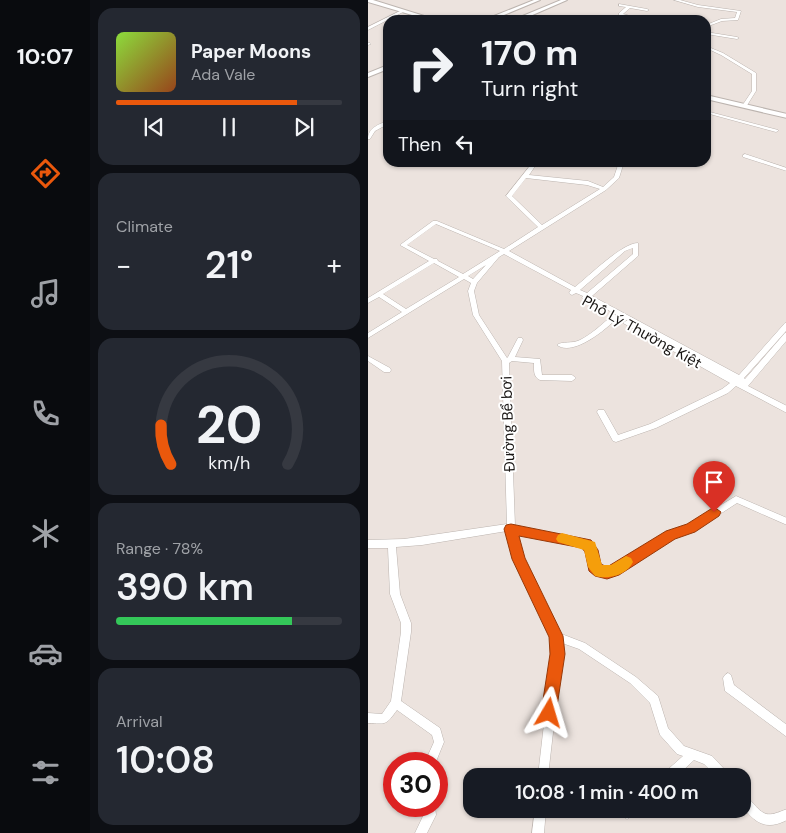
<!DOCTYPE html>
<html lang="en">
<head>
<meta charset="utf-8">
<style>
  :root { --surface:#171b24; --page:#242831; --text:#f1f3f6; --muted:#9ea1a6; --line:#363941; --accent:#ea580c }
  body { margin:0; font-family:"DM Sans",sans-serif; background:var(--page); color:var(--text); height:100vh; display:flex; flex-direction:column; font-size:19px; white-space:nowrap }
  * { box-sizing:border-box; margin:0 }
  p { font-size:16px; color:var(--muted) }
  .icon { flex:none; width:28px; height:28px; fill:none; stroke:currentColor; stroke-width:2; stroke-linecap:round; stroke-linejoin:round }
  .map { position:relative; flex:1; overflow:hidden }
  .side { display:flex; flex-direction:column; gap:8px; padding:8px; background:#0d0f14; width:278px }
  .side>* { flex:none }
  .banner { position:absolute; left:15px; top:15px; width:328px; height:152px; border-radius:15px; box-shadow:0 1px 4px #0004; background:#171b24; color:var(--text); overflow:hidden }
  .speed { position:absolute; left:15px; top:752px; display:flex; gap:10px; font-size:25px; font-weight:700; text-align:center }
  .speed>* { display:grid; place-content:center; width:65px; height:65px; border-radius:50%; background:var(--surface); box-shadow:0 1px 4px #0004; line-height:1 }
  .speed .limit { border:8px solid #d22; background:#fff; color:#111 }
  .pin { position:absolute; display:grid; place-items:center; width:42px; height:42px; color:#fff; margin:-51px -21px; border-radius:50% 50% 50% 0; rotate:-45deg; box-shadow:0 0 5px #0007 }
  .pin .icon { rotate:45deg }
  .me { position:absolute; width:55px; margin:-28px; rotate:7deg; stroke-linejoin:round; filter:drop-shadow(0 0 4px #0008) }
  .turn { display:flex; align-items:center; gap:18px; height:105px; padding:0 15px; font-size:22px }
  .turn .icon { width:65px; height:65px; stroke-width:2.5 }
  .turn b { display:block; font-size:35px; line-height:42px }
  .then { display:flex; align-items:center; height:48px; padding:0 15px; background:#0003; gap:10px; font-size:19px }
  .big { font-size:38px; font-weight:600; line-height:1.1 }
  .side .widget { flex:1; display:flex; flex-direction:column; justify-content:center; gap:8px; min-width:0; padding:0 18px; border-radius:15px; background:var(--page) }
  .side .dial { align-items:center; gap:0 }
  .dial svg { height:130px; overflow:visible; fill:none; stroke:var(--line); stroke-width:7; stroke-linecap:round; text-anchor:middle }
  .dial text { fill:var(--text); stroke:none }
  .song { display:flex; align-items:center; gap:15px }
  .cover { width:60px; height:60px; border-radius:8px; background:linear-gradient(135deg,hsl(90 70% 55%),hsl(20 70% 35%)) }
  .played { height:5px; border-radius:2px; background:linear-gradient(90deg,var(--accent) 80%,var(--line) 80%) }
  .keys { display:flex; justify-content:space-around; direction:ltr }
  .heat { display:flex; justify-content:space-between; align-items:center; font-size:28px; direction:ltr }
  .charge { height:8px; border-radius:4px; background:linear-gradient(90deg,#34c759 78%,var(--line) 0) }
  .trip { position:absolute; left:95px; top:768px; width:288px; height:50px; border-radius:15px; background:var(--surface); box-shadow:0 1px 4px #0004; font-weight:600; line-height:50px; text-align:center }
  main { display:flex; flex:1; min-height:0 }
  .menu { display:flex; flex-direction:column; width:90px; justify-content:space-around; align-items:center; background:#090b0e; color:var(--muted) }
  .menu .icon { width:35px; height:35px }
  .menu .current { color:var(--accent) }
  .menu b { font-size:22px; color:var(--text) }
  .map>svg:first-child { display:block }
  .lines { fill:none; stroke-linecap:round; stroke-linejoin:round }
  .street-casing { stroke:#bcb4af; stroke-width:1 }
  .secondary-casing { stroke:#bcb4af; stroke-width:2 }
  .street { fill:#fff; fill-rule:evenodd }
  .secondary { fill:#fff; fill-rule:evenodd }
  .route { fill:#ea580c; stroke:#983908 }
  .slow { fill:#f59e0b }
  .labels { text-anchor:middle; stroke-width:4; stroke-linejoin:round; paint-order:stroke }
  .street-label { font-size:15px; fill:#181513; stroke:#fff }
</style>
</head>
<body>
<main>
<nav class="menu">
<b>10:07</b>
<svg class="icon current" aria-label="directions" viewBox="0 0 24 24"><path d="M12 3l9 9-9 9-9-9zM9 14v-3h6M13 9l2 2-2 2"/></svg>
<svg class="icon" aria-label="music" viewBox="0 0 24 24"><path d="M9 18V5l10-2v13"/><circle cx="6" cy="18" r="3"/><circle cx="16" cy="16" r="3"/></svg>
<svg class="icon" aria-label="phone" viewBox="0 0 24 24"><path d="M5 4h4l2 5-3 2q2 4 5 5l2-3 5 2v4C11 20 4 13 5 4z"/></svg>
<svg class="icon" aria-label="climate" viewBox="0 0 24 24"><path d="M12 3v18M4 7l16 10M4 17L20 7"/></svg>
<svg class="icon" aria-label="car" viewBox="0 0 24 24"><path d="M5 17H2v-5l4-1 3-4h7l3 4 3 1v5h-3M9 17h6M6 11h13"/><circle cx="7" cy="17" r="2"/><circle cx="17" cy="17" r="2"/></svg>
<svg class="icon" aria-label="filters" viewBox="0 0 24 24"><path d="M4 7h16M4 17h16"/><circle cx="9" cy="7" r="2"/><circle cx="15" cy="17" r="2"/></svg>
</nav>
<section class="side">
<div class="widget">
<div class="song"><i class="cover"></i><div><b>Paper Moons</b><p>Ada Vale</p></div></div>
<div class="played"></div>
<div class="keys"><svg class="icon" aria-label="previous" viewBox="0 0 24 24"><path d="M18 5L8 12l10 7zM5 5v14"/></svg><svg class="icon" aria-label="pause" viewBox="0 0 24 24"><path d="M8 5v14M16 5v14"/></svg><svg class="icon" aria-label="next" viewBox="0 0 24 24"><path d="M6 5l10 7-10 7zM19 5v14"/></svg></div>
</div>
<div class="widget"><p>Climate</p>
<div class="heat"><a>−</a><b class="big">21°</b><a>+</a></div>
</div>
<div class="widget dial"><svg viewBox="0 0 100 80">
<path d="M14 69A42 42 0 1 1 86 69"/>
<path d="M14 69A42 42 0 0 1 8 45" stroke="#ea580c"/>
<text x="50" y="56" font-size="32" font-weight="700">20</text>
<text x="50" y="72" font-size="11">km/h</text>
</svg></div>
<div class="widget"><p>Range · 78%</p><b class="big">390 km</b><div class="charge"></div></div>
<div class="widget"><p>Arrival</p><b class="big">10:08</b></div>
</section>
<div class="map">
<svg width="419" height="833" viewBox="0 0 419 833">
  <rect width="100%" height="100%" fill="#ece3de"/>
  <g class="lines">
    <g class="street-casing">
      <g id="street">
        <path d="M306,0H312L330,5L373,11L370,20L354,21L338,27V25L353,19L367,18L369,12L330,7Z"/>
        <path d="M251,4L279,9L281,10L279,11L262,8L255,14L277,20H270L251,15V13L258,7L251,6Z"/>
        <path d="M34,10L37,11L0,30V27Z"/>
        <path d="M194,17L203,19L204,20L193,19V17Z"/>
        <path d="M338,32L369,37L371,38L369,39L338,34Z"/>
        <path d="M0,43H2L3,44L0,45Z"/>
        <path d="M338,46L355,53L388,73V91L378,107L374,106L384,91V74L353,55L338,48Z"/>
        <path d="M338,111L410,130V131L408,132L338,113Z"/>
        <path d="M20,121V124L7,131L2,139H0C0,128 11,124 20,121Z"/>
        <path d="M377,154L419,168V171L375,157V155Z"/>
        <path d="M165,162H170L161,175L220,181L235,187L246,177L251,162H256L251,178L238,190L141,251L207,287C221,276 254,243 270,243V256L224,296L371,375L417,323H419V330L376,378L377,379L417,333H419V340L380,386L419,406V413L368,386L360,393L288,428L248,442L245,441L229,412L230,410H236L250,435L282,424L354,389L362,383L255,323L258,321H260L302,344L220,299H215L214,298L215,296L208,293L204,295L202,294L201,293L203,290L136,254L131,257L109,283L106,291L111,315L139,358L140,357L150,338H154L155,340L147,357L172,359L174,375H204L208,378L204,381L172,380C165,377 166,370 166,363L144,361L141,363L147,526L221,540L228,549L230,565L235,568H244L266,551L300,531L320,525L368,496L419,518V525L369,503L326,531L306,537L272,557L249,574L235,576L228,573L223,570L220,551L216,546L149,534L155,559L191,633L217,643L268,677L290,696L300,728L316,746L344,756L359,772L360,776H348L336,764L326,760L309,776H296L297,772L315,756L309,754L292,735L282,703L262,683L211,649L194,643L195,646L180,776H170L185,646L183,636L147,559L139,531L54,545L28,547L32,594L43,623V632L33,701L72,728L76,742L67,764H56L66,742L64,735L29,710C18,725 19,724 0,723V713L14,714L23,701L33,632V623L22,594L20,548H0V540L36,539L139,524L134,361L105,315L100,291L103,283L96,279L0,338V333L34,312L11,297L0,303V298L61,261L32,245L65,221H69L136,249L170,227L138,196ZM158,178L219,185L232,189L174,225L144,196ZM68,224L132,251L95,274L70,261L69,259H66L39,245ZM265,248V254L219,293L212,290L257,251ZM66,263L91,277L38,309L15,294ZM118,265L105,279L100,276Z"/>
        <path d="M245,315H247L250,317C239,329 205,357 189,345C194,341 204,344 212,340C224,334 234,324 245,315Z"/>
        <path d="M0,356L22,368L23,370L22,372H16L0,361Z"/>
        <path d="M360,673L363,675L366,685L419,725V737L357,691L355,678L357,675Z"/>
        <path d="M374,793C378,794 380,797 383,801C397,817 399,817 419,809V820C398,831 387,823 374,806Z"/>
        <path d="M56,806H67L68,815L59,833H47L56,814Z"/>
        <path d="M167,809H178L176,833H164Z"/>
        <path d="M248,809H271L269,813L259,819L250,813Z"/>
      </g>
    </g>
    <g class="secondary-casing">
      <g id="secondary">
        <path d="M0,0H5L69,20H61L0,2Z"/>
        <path d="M166,0H172L124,20H116Z"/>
        <path d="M193,0H199L153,20H145Z"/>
        <path d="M20,65V69L0,77V73Z"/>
        <path d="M338,95L419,114V118L338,99Z"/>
      </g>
    </g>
    <use href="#street" class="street"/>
    <use href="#secondary" class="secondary"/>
  </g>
  <path class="route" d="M346,507L353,512L351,516L327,532L307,539L251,575L239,579L227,576L221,571L217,552L214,548L151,536L157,558L195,636L197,654L188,713L186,719L181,721L175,719L173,713L182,654L181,637L144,559L136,529L138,525L143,524L223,540L230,550L233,564L239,567L298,531L319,524Z"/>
  <path class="slow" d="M194,533L227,542L234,565H243L258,556L263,558L265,562C259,575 240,580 227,576L220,567L216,550L190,542L188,539L190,535Z"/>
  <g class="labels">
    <g class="street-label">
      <text transform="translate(274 332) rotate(29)" y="5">Phố Lý Thường Kiệt</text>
      <text transform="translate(140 424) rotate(-92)" y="5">Đường Bể bơi</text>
    </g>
  </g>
</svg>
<div class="speed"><div class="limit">30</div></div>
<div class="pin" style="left:346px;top:512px;background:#d93025"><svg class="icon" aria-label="arrive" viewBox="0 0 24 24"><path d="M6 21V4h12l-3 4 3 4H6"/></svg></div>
<svg class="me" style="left:181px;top:713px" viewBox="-20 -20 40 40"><path d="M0-17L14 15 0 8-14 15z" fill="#ea580c" stroke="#fff" stroke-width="4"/></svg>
<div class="trip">10:08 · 1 min · 400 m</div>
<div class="banner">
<div class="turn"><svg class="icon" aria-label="right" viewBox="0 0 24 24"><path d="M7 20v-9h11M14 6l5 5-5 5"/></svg><div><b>170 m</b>Turn right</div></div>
<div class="then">Then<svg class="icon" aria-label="left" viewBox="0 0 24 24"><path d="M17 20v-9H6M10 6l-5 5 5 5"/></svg></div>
</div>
</div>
</main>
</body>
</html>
